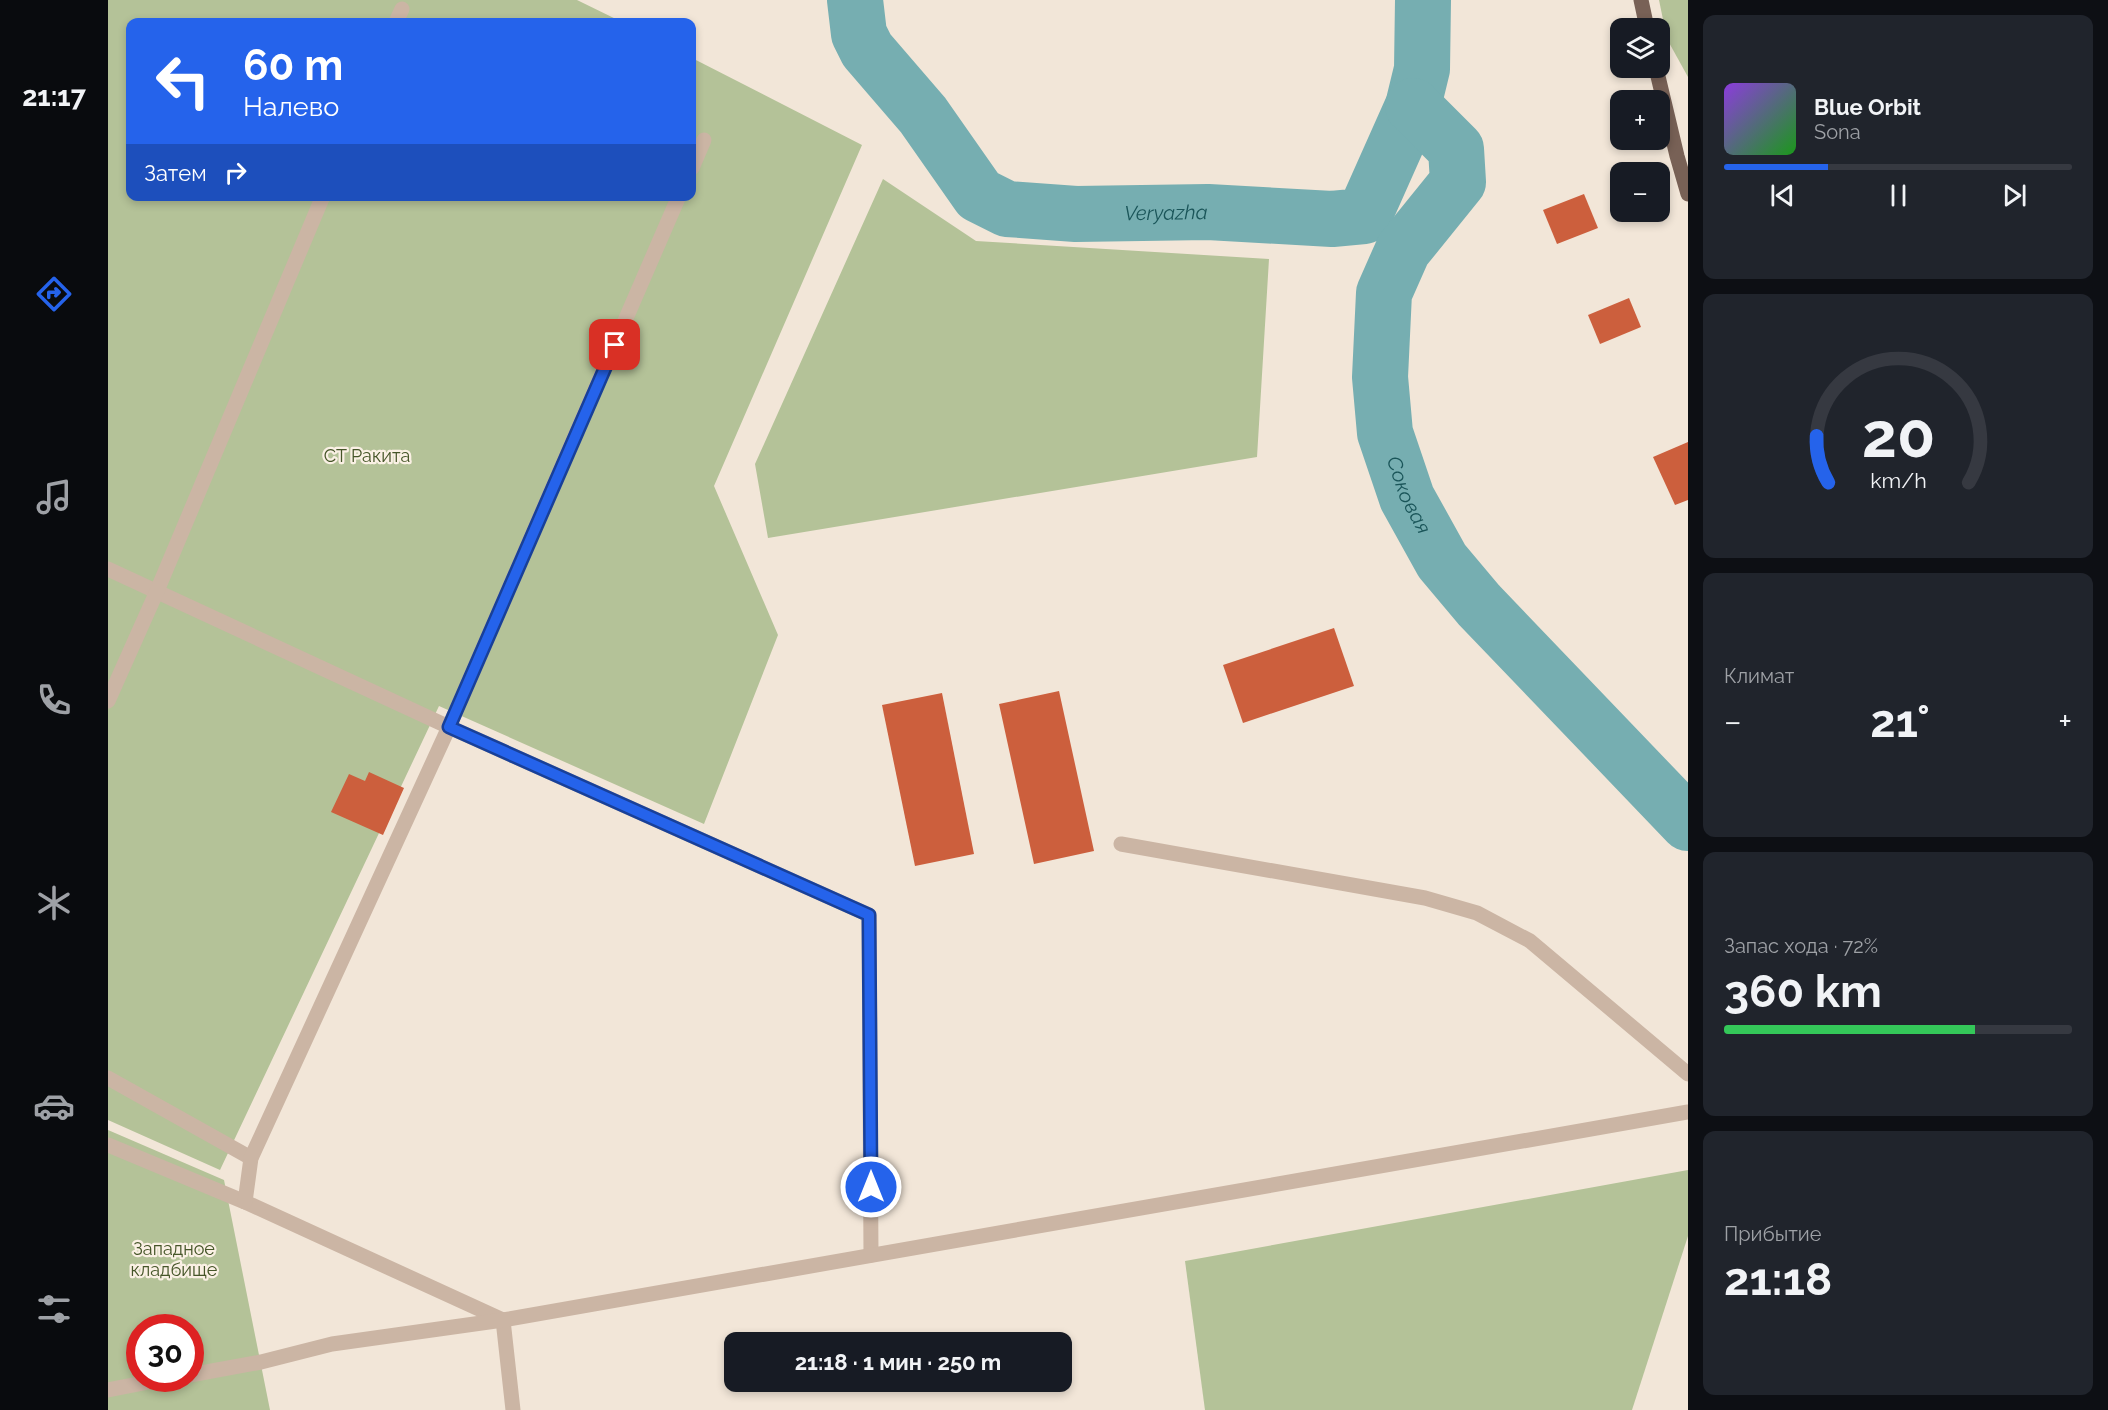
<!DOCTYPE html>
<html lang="ru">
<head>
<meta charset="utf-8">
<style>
  :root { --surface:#171b24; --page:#20242c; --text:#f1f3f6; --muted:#9ea1a6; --line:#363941; --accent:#2563eb }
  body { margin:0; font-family:Raleway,sans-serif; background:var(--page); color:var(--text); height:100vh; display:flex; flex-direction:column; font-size:22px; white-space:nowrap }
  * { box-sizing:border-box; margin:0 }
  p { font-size:20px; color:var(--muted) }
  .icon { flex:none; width:33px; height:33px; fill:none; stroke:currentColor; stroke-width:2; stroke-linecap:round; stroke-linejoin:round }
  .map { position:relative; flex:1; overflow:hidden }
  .drawer { display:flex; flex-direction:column; gap:15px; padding:15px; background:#0d0f14; width:420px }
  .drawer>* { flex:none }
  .banner { position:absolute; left:18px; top:18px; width:570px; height:183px; border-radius:12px; box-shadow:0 3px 9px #0003; background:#2563eb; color:#fff; overflow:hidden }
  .controls { position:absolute; left:1502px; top:18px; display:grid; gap:12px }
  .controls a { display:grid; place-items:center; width:60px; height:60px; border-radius:12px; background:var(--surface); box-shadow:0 3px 9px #0003; font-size:30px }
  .speed { position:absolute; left:18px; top:1314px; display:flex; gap:12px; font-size:30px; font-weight:700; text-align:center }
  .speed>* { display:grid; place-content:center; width:78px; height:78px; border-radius:50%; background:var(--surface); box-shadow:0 3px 9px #0003; line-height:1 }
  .speed .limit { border:9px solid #d22; background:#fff; color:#111 }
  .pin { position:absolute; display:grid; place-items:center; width:51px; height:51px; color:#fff; margin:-26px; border-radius:12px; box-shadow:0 3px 9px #0006 }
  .me { position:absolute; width:66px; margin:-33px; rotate:0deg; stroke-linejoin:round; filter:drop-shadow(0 0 4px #0008) }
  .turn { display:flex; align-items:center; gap:21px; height:126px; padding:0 18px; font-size:27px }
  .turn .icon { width:78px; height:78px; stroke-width:2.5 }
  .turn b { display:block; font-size:42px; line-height:51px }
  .then { display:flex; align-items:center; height:57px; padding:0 18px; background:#0003; gap:12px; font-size:22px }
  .big { font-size:45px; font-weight:700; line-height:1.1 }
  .drawer .card { flex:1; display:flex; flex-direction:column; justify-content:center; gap:9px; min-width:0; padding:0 21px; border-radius:12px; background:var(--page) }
  .drawer .dial { align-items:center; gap:0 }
  .dial svg { height:156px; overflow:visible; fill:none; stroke:var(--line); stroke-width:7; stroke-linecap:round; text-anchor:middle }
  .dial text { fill:var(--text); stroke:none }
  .song { display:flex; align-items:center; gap:18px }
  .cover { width:72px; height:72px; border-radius:9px; background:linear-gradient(135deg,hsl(270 70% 55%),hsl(120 70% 35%)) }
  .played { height:6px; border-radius:3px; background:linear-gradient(90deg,var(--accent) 30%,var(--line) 30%) }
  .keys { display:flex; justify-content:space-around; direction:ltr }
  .heat { display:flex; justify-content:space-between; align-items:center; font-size:33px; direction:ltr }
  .charge { height:9px; border-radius:4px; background:linear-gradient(90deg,#34c759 72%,var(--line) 0) }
  .trip { position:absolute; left:616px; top:1332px; width:348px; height:60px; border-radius:12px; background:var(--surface); box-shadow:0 3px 9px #0003; font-weight:700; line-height:60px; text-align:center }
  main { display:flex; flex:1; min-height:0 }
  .dock { display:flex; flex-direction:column; width:108px; justify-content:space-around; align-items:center; background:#090b0e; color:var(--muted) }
  .dock .icon { width:42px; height:42px }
  .dock .on { color:var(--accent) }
  .dock b { font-size:27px; color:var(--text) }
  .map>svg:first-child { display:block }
  .green { fill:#b4c298; fill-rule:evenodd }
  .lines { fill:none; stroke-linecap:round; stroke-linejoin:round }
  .river { stroke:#76aeb1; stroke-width:56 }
  .building { fill:#cc5f3d }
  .minor { stroke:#cbb5a4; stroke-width:15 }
  .major { stroke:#786156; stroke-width:15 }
  .route-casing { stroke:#184099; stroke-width:15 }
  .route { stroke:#2563eb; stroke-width:10 }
  .labels { text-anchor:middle; stroke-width:4.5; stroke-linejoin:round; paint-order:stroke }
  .park-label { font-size:18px; fill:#455528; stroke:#faf0e4 }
  .water-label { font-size:20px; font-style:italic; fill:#1a5559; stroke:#faf0e4 }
</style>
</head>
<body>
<main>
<nav class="dock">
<b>21:17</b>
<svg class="icon on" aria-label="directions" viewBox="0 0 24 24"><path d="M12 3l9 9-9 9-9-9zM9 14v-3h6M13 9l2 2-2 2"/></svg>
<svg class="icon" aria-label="music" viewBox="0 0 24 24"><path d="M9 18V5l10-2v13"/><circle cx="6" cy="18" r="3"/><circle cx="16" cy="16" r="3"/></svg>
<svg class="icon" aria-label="phone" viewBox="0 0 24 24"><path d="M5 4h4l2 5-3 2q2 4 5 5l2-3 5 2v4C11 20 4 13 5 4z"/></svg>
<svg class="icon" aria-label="climate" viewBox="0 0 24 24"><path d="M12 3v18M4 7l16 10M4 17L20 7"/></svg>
<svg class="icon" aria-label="car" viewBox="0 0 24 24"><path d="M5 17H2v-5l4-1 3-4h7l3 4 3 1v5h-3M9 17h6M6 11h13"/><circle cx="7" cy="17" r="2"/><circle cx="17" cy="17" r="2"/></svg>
<svg class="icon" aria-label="filters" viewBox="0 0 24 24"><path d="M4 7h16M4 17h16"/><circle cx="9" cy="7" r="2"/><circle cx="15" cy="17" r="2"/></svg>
</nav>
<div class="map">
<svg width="1580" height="1410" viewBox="0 0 1580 1410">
  <rect width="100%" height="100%" fill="#f2e6d8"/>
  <g class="green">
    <path d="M0,0H469L514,22H22V196H584V58L754,145L606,486L670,635L596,824L331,706L112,1170L0,1120Z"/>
    <path d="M1551,0H1580V77L1559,39Z"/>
    <path d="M775,179L868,241L1161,259L1149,457L660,538L647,464Z"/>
    <path d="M0,1130L116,1180L162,1410H0ZM32,1328H82V1378H32Z"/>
    <path d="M1580,1170V1236L1524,1410H1097L1077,1261Z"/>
  </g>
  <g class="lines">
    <g class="river">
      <path id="s1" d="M747,0L751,34L759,50L815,115L871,195L899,209L968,214L1100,212L1224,219L1256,216L1305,106L1314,69L1315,0"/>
      <path id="s2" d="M1305,106L1348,149L1350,182L1295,250L1276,293L1272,377L1277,433L1299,498L1334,561L1371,605L1580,823"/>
    </g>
  </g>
  <g class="building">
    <path d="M1476,194L1490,228L1449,244L1435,210Z"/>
    <path d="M1521,298L1533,327L1492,344L1480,315Z"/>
    <path d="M1580,442V500L1567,505L1545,457Z"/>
    <path d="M1226,628L1246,686L1135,723L1115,665Z"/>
    <path d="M951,691L986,851L926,864L891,704Z"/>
    <path d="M834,693L866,854L807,866L774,705Z"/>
    <path d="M261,772L296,788L275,835L223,812L241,774L257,781Z"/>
  </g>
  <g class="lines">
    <g class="minor">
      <path d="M288,22L294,9"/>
      <path d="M584,168L596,140"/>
      <path d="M0,569L341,727L761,915L763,1255"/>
      <path d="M0,701L49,591L215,196"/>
      <path d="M1013,844L1317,898L1369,913L1422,941L1580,1074"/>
      <path d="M0,1078L143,1158"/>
      <path d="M0,1145L137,1202L395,1320"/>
      <path d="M137,1202L143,1158L341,727L571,196"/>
      <path d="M395,1320L405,1410"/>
      <path d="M82,1375L153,1362L224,1344L395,1320L1580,1112"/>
      <path d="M0,1390L61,1378"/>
    </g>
    <g class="major">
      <path d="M1533,0L1539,28"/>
      <path d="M1548,68L1569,156L1580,194"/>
    </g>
  </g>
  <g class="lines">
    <g class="route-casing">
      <path id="route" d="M507,345L341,727L761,915L763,1187"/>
    </g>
    <use href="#route" class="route"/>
  </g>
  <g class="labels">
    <g class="park-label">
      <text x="259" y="462">СТ Ракита</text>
      <text x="66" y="1255">Западное<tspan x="66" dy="21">кладбище</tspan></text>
    </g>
    <g class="water-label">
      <text dy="7" stroke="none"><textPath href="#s1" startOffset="426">Veryazha</textPath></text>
      <text dy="7" stroke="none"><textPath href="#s2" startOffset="435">Соковая</textPath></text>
    </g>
  </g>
</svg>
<div class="controls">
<a><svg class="icon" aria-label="layers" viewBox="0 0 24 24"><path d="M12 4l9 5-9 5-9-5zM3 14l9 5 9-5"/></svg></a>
<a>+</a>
<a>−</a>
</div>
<div class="speed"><div class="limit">30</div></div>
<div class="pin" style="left:507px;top:345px;background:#d93025"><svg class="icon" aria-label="arrive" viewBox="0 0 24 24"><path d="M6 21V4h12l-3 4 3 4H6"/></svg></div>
<svg class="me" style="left:763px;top:1187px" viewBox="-20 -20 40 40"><circle r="17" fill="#2563eb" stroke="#fff" stroke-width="3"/><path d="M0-11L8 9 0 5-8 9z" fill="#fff"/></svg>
<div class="trip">21:18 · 1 мин · 250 m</div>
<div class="banner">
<div class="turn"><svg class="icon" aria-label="left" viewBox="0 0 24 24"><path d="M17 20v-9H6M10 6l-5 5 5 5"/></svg><div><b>60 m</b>Налево</div></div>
<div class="then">Затем<svg class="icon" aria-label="right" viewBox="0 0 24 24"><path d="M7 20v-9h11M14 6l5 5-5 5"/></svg></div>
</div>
</div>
<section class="drawer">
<div class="card">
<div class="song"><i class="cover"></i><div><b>Blue Orbit</b><p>Sona</p></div></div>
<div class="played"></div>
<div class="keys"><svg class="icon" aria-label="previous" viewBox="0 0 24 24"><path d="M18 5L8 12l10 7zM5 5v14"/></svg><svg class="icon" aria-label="pause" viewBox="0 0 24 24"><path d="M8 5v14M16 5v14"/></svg><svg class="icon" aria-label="next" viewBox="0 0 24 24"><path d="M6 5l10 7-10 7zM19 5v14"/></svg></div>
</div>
<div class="card dial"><svg viewBox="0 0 100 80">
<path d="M14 69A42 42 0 1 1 86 69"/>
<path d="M14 69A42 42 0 0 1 8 45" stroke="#2563eb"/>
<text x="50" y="56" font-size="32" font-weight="700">20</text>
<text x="50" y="72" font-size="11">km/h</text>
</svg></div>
<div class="card"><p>Климат</p>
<div class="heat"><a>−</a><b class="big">21°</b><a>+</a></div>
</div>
<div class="card"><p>Запас хода · 72%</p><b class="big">360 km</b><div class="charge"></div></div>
<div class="card"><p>Прибытие</p><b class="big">21:18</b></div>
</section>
</main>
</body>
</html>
